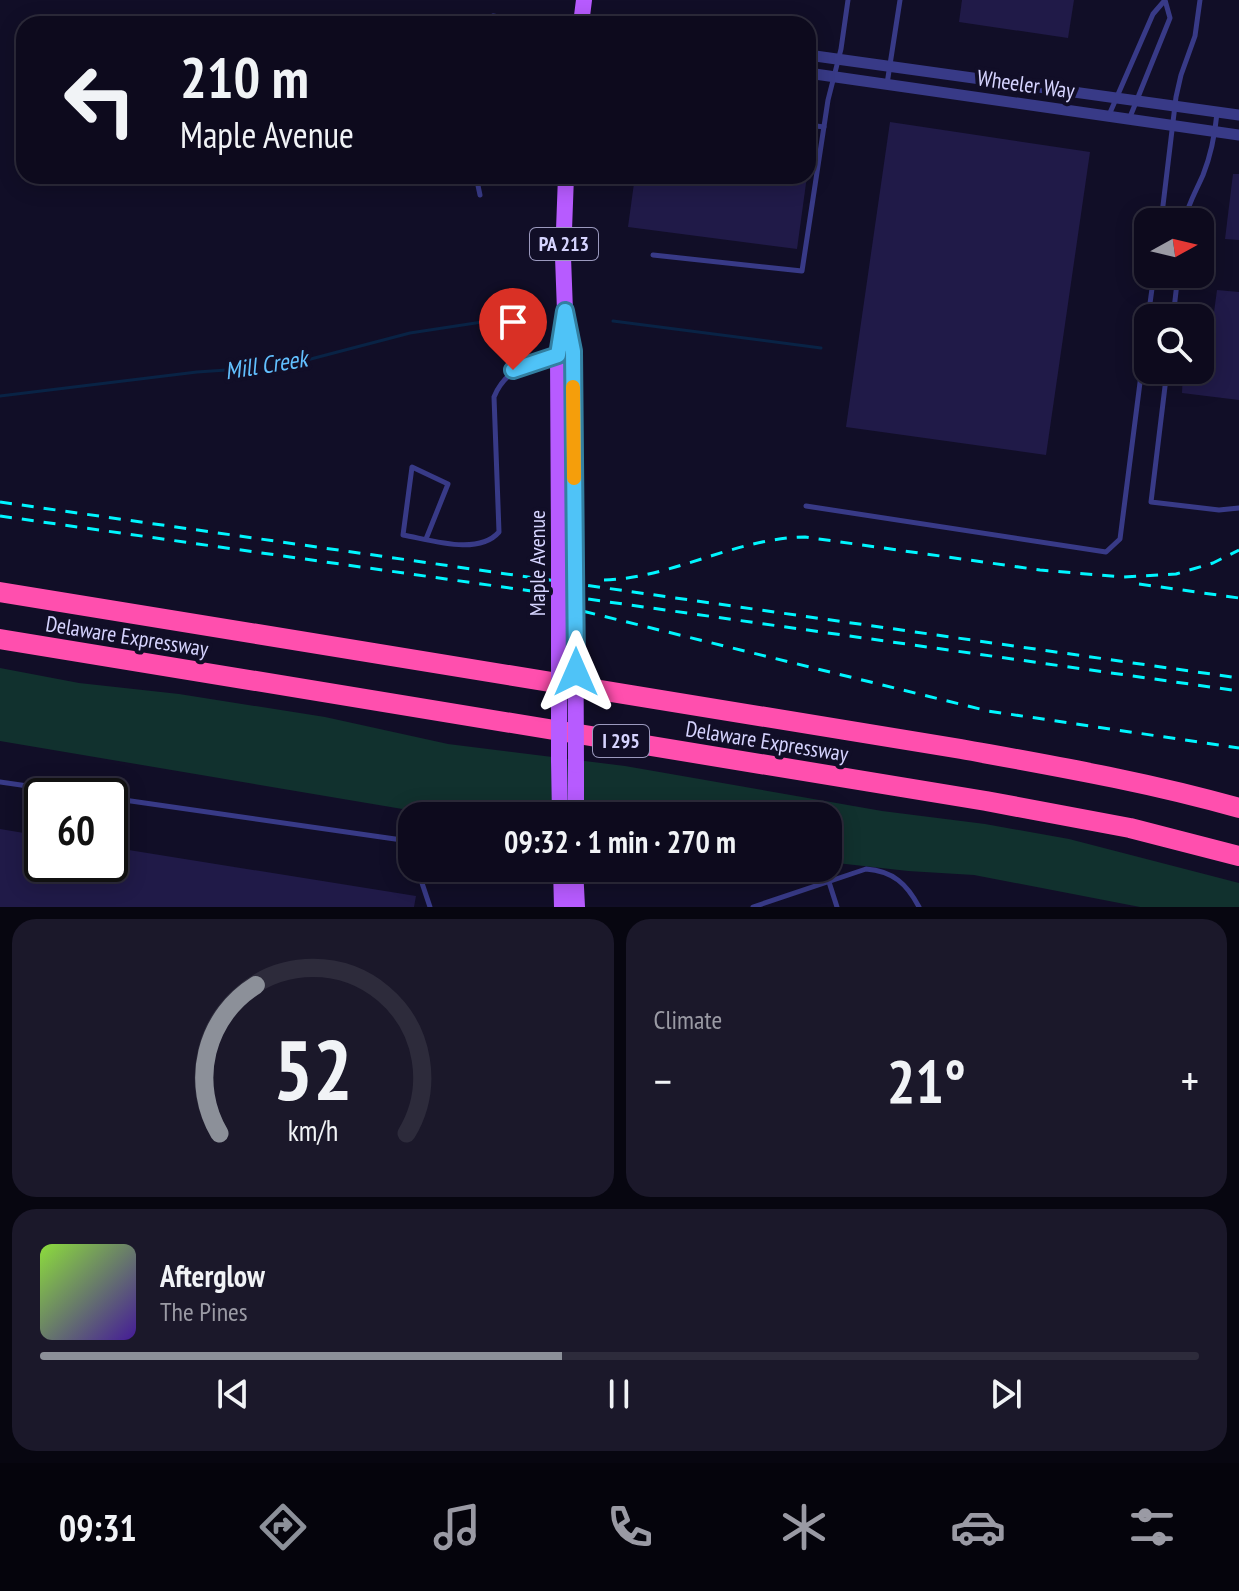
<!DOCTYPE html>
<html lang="en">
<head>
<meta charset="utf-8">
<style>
  :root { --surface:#0d0a1d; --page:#1b182a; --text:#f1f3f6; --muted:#9a9aa4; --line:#2d2b3b; --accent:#8c9099 }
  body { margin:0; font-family:"PT Sans Narrow",sans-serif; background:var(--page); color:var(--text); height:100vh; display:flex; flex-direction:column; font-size:30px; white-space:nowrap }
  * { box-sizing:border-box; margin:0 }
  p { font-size:26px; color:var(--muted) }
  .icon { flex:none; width:44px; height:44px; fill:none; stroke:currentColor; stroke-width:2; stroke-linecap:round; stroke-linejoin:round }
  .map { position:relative; height:907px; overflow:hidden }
  .details { display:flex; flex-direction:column; gap:12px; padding:12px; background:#070610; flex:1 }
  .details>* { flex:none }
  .hud { position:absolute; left:16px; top:16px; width:800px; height:168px; border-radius:24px; box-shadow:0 4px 20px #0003,0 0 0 2px var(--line); background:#0d0a1d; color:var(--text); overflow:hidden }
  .needle { width:52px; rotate:82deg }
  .controls { position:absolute; left:1134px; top:208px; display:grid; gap:16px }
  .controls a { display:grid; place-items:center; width:80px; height:80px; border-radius:16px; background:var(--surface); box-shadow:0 4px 20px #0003,0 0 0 2px var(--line); font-size:40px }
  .speed { position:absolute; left:24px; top:778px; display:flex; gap:16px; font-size:40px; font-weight:700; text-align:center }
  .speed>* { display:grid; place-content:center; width:104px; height:104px; border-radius:50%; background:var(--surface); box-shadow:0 4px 20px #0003,0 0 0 2px var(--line); line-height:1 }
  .speed .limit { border:4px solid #111; border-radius:12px; background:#fff; color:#111 }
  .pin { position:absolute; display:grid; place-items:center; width:68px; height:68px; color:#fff; margin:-82px -34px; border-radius:50% 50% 50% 0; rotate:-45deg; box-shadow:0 0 8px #0007 }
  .pin .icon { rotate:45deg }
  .me { position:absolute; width:88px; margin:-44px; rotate:0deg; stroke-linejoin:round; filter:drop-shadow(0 0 6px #0008) }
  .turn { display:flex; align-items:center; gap:28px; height:168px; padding:0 32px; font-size:36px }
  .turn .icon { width:104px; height:104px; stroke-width:2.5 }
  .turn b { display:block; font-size:56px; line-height:68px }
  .big { font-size:60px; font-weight:700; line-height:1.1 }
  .details .card { flex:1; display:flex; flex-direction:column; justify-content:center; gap:12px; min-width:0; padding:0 28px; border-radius:24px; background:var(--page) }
  .details .dial { align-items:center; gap:0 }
  .dial svg { height:208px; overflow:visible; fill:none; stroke:var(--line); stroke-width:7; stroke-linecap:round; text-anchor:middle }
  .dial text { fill:var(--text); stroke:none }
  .song { display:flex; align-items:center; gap:24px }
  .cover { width:96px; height:96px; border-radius:12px; background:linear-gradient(135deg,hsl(90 70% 55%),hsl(260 70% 35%)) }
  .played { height:8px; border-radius:4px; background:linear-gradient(90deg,var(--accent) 45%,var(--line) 45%) }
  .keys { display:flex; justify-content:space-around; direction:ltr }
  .heat { display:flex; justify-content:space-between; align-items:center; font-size:44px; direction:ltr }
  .details .tiles { flex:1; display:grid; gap:12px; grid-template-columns:1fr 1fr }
  .card:last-child { grid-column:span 2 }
  .trip { position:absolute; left:398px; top:802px; width:444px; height:80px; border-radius:24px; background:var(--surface); box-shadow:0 4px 20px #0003,0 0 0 2px var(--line); font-weight:700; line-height:80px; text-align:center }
  .dock { display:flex; height:128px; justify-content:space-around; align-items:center; background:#05040c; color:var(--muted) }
  .dock .icon { width:56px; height:56px }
  .dock .on { color:var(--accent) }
  .dock b { font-size:36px; color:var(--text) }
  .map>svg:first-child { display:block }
  .green { fill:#11312e }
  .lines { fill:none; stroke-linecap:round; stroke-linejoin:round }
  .stream { stroke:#092345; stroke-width:3 }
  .building { fill:#201a48 }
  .lane { stroke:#383a87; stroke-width:5 }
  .street { stroke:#383a87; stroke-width:11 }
  .primary { stroke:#b75bff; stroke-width:16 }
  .highway { stroke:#ff4fae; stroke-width:20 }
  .rail { stroke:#00f6ff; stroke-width:3; stroke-dasharray:12 10; stroke-linecap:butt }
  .primary-bridge { stroke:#b75bff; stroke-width:16 }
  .route-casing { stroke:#337fa1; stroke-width:20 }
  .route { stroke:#4fc3f7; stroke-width:14 }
  .slow { stroke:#f59e0b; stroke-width:14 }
  .labels { text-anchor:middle; stroke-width:8; stroke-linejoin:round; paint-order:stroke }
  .shield { fill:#110e27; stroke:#9b99be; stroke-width:2 }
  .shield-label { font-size:20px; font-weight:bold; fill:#d6d4ff }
  .street-label { font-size:22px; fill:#d6d4ff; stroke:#110e27 }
  .water-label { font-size:24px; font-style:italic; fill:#62c0ff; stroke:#110e27 }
</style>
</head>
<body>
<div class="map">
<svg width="1239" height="907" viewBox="0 0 1239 907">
  <rect width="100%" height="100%" fill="#110e27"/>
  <path class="green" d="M0,668L79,683L179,694L325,717L448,744L625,766L882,811L985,824L1069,839L1239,883V907H1140L974,875L908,871L828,862V816H444L0,741Z"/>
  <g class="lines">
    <g class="stream">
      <path d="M613,321L821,348"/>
      <path d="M0,396L197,372L284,366L410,333L528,315"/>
    </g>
  </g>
  <g class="building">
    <path d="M962,0H1074L1068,38L959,22Z"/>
    <path d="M890,122L1090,152L1046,455L846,427Z"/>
    <path d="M1233,174H1239V240L1225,239Z"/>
    <path d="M635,176H807L797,249L628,227Z"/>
    <path d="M1217,290L1239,292V400L1182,393L1183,370H1200V363L1207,364Z"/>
    <path d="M0,829L42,836V864H110V847L416,896L414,907H0Z"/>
  </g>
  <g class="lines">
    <g class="lane">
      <path d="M492,24L493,16L545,24"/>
      <path d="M887,84L900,0"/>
      <path d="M1109,115L1153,14L1165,0L1170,18L1130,117"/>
      <path d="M808,125L824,127"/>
      <path d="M476,176L480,195"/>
      <path d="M1161,222L1176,97L1181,75L1195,36L1200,0"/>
      <path d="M1184,222C1188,204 1196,191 1203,175C1211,155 1215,134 1217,113"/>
      <path d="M653,255L802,271L828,100L841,49L848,0"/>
      <path d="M1148,318L1154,274"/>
      <path d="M1173,318L1178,274"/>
      <path d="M1167,370L1151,502L1219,510L1239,508"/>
      <path d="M806,506L1106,552L1120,539L1148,320"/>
      <path d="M426,539L448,484L412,467L403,535C431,540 478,556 499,532L494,397C505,369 529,363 557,355"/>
      <path d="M0,782L97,796"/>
      <path d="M110,798L409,841L412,852"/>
      <path d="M417,868L430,907"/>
      <path d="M829,882L837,907"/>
      <path d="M753,907L866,869C893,871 907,884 919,907"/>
    </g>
    <g class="street">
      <path d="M808,55L1239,115"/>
      <path d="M808,73L1239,135"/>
    </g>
    <g class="primary">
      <path d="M581,24L584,0"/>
      <path d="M566,176L563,257L565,311L573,351L575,548"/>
      <path d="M559,546L558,355L563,321"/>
      <path d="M559,760L560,816"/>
      <path d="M576,816V765"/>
      <path d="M561,868L562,907"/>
      <path d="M575,868L577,907"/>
    </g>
    <g class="highway">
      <path d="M0,592L961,749C1054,766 1148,782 1239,808"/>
      <path d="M0,639L986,801L1130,828L1239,856"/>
    </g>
    <g class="rail">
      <path d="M0,502L1239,678"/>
      <path d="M0,516L1239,691"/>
      <path d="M604,580C673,578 735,538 805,537L1040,570L1122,577L1176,574L1213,563L1239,550"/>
      <path d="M1139,584L1239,598"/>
      <path d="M562,606L988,711L1239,748"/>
    </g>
    <g class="primary-bridge">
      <path d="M559,546V760"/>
      <path d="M575,548L576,765"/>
    </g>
  </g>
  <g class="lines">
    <g class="route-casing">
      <path id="route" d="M513,370L558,355L565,311L573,351L576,672"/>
    </g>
    <use href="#route" class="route"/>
    <path class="slow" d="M573,387L574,478"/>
  </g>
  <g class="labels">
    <g class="shield">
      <rect x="530" y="228" width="68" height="32" rx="6"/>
      <rect x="593" y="725" width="56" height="32" rx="6"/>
    </g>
    <g class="shield-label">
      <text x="564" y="251">PA 213</text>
      <text x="621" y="748">I 295</text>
    </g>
    <g class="street-label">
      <text transform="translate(1026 84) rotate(8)" y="8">Wheeler Way</text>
      <text transform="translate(537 563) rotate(-90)" y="8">Maple Avenue</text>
      <text transform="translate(127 636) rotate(9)" y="8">Delaware Expressway</text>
      <text transform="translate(767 741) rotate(9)" y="8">Delaware Expressway</text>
    </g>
    <g class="water-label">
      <text transform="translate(266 365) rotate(-9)" y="8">Mill Creek</text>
    </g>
  </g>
</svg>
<div class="controls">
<a><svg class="needle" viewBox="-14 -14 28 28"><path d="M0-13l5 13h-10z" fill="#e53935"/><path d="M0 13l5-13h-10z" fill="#9a9aa4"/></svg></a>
<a><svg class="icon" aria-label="search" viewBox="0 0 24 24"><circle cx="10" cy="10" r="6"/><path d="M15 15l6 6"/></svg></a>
</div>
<div class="speed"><div class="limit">60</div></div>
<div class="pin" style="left:513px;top:370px;background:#d93025"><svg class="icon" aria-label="arrive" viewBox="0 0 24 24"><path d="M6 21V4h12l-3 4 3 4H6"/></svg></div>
<svg class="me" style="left:576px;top:672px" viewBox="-20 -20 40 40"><path d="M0-17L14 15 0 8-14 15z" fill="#4fc3f7" stroke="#fff" stroke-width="4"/></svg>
<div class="trip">09:32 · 1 min · 270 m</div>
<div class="hud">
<div class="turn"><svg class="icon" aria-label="left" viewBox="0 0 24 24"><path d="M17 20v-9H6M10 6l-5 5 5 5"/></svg><div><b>210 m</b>Maple Avenue</div></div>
</div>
</div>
<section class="details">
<div class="tiles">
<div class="card dial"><svg viewBox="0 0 100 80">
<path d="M14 69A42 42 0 1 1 86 69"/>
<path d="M14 69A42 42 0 0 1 28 12" stroke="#8c9099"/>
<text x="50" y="56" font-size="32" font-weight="700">52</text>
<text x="50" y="72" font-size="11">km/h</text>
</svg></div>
<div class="card"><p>Climate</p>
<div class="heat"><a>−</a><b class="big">21°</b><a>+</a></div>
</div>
<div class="card">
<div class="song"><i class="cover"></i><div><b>Afterglow</b><p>The Pines</p></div></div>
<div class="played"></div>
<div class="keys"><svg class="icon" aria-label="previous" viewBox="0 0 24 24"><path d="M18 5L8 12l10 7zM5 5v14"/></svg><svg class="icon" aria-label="pause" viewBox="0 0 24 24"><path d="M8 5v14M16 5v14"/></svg><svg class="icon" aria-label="next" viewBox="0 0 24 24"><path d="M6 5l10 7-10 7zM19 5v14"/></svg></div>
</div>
</div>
</section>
<nav class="dock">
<b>09:31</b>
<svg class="icon on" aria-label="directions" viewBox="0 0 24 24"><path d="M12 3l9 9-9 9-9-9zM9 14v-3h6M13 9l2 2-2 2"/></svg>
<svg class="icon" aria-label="music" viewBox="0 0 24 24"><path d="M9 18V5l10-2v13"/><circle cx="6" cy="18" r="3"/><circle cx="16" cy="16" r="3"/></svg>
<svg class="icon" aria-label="phone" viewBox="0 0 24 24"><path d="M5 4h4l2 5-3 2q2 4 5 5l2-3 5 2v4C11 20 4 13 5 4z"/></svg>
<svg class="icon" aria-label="climate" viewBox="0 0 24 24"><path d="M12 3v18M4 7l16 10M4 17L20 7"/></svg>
<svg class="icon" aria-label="car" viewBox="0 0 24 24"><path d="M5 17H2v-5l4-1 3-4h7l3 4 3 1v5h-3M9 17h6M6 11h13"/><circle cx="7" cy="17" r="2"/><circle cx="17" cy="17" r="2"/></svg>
<svg class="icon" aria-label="filters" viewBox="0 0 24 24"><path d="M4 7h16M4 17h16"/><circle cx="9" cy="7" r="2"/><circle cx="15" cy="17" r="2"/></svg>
</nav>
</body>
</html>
